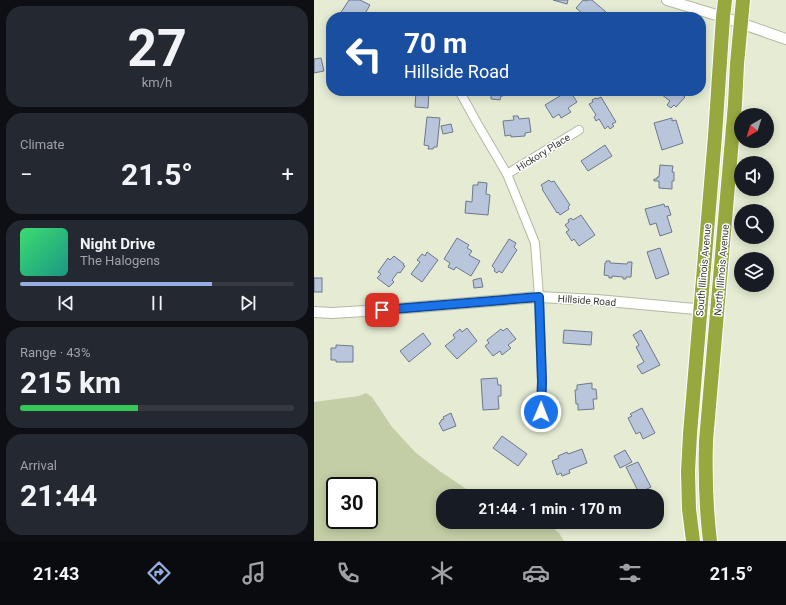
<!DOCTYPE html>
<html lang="en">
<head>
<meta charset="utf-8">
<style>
  :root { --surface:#171b24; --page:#242831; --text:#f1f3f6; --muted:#9ea1a6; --line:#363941; --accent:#96afe2 }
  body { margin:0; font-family:Roboto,sans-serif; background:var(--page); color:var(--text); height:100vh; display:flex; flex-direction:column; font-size:15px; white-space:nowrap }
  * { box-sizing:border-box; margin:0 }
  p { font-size:13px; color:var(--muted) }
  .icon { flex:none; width:22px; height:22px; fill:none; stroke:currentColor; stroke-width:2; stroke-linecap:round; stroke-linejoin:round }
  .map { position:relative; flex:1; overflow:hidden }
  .drawer { display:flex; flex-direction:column; gap:6px; padding:6px; background:#0d0f14; width:314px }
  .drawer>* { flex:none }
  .top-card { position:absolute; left:12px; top:12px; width:380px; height:84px; border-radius:16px; box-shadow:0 2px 10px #0003; background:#1a4fa0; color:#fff; overflow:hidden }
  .needle { width:26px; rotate:219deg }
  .fabs { position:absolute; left:420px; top:108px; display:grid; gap:8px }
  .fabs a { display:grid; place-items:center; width:40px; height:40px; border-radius:50%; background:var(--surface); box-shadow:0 2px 10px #0003; font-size:20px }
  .speed { position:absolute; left:12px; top:477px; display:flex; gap:8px; font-size:20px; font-weight:700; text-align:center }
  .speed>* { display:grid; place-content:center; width:52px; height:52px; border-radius:50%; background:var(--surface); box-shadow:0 2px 10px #0003; line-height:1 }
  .speed .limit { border:2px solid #111; border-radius:6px; background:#fff; color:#111 }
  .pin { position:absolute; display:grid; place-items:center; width:34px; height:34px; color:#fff; margin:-17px; border-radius:8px; box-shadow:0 2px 6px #0006 }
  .me { position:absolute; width:44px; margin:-22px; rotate:1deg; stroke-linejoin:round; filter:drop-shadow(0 0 3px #0008) }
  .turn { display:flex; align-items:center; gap:14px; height:84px; padding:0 12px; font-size:18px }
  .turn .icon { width:52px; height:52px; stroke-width:2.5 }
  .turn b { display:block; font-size:28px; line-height:34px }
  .big { font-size:30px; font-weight:700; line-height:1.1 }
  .drawer .card { flex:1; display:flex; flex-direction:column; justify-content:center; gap:6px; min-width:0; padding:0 14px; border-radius:16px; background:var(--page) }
  .drawer .dial { align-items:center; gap:0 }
  .dial b { font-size:52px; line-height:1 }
  .song { display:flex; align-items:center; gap:12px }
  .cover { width:48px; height:48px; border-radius:6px; background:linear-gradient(135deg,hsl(140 70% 55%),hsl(170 70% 35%)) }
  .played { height:4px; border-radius:2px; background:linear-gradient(90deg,var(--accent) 70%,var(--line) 70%) }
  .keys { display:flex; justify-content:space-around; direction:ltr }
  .heat { display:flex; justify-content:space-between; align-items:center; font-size:22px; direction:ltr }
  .charge { height:6px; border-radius:3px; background:linear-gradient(90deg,#34c759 43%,var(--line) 0) }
  .trip { position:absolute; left:122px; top:489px; width:228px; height:40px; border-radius:16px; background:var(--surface); box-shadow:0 2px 10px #0003; font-weight:700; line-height:40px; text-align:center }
  .tabs { display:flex; height:64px; justify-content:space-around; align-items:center; background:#090b0e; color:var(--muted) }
  .tabs .icon { width:28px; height:28px }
  .tabs .on { color:var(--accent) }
  .tabs b { font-size:18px; color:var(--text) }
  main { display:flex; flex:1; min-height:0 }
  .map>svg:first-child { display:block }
  .green { fill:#c3cea6; fill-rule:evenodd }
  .building { fill:#b8c5db; stroke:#6d788c }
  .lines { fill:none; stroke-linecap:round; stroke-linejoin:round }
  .minor-casing { stroke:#b3b9a2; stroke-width:10 }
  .tertiary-casing { stroke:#b3b9a2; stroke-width:12 }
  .trunk-casing { stroke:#fff; stroke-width:16 }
  .minor { stroke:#fff; stroke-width:8 }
  .tertiary { stroke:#fff; stroke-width:10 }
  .trunk { stroke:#96a83e; stroke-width:14 }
  .route-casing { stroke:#114b97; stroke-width:10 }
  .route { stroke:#1a73e8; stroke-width:7 }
  .labels { text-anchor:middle; stroke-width:3; stroke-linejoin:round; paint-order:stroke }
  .street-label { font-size:10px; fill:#36392f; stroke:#fff }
</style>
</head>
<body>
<main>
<section class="drawer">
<div class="card dial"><b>27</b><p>km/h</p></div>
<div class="card"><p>Climate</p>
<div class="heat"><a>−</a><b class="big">21.5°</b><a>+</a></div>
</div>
<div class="card">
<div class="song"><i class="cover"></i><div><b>Night Drive</b><p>The Halogens</p></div></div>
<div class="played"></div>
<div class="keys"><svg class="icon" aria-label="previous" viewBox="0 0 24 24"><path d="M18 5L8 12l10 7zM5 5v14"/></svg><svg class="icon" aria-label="pause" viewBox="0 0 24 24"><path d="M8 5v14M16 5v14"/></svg><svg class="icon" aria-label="next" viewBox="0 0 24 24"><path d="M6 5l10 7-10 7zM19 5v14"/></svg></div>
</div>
<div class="card"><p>Range · 43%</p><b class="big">215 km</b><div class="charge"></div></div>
<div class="card"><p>Arrival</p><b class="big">21:44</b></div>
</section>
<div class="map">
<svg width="472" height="541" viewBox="0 0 472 541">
  <rect width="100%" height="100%" fill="#e5ecd3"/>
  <path class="green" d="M52,393L58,397L78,427L102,453L127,472L160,494L165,496H129V522H232L245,533L250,541H0V402L45,396ZM21,486H55V520H21Z"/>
  <g class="building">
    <path d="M35,0H46L56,5L49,17H24Z"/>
    <path d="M239,0H254L253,4Z"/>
    <path d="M269,0L273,1L274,0H278L292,12L290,15L292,17H272L262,8Z"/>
    <path d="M7,58L10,71L0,73V59Z"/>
    <path d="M102,91H115L114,108L101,107Z"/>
    <path d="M176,91H189V96H187L186,100L177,99V95H176Z"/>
    <path d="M254,91H256L263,102L254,108L257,112L247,118L245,114L239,118L231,105Z"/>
    <path d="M343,91H369V92L367,94L371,97L362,107L360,105L357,108L353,105L356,101Z"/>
    <path d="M287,97L302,122L298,124L300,126L296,129L294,126L291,129L285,119L282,121L280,117L282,115L275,104L279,102L278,100L282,98L283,99Z"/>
    <path d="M199,116H204L205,119L215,118L217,132L211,133V136L197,137V135L191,136L189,121L200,120Z"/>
    <path d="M113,117L126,118L123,147H120L119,149H114L115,146L110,145Z"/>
    <path d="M358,118V121L362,120L369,143L348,150L340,123Z"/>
    <path d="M137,124L139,132L129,134L127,126Z"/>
    <path d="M291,145L298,156L274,171L267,161Z"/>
    <path d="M346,165L359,166L358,172H360V181H358V189L345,188V181H340V179H343V177H345Z"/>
    <path d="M235,180L237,182L240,181L256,205L254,207L255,209L246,215L244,212L243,213L228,189L229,188L227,185Z"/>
    <path d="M164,182L173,183L172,194L176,195L174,215L151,213L152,201L158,202L159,185H164Z"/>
    <path d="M350,204L351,207L354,206L357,215L353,216L358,232L346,236L342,223L336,225L331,209Z"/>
    <path d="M267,215L281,235L265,246L260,239L258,241L252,232L255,230L251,225L255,222L254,220L257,218L259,220Z"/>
    <path d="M143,238L155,245L153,248L158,251L155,255L166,261L157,276L142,267L140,270L134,267L136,263L130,259Z"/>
    <path d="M195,239L202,243L200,247L203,250L188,273L185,271L183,273L180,271L181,269L178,266Z"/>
    <path d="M346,248L355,274L342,279L333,252Z"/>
    <path d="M113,252L124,260L108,282L97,274L106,262L103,260L108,254L111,256Z"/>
    <path d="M80,256L90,264L89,265L91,266L86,273L84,272L78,280L80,282L75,287L63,278L67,274L64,272L74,258L76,260Z"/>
    <path d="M292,261H296V263L313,264L314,262H318L317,277H312V279H309V277L298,276V278H295V276L290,275L291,263H292Z"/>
    <rect x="0" y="278" width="8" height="14"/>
    <path d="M167,278L169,287L160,288L159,280Z"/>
    <path d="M153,328L163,341L143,359L131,346L141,338L139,335L146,329L148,332Z"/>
    <path d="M193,328L202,339L194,345L197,348L188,355L186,351L179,356L171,346L175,343L173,340L187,329L189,331Z"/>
    <path d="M250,330L278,332L277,345L249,343Z"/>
    <path d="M327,330L346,365L328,374L323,366L330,362L322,347L325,345L319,335Z"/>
    <path d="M109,333L117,344L95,362L86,351Z"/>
    <path d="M22,345L39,346V362H22V360H17V348H22Z"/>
    <path d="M183,378L184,385H187V396H184L185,409L169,410L167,379Z"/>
    <path d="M278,383V389H282L283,399H279L280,409L264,410V404H262L261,390H263V385Z"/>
    <path d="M328,408L341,433L329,439L326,432L322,434L314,418L318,416L316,414Z"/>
    <path d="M137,413L142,426L129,431L125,423L127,422V420L130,419L129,417Z"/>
    <path d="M188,436L213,454L204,466L179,448Z"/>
    <path d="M268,449L273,463L255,470L256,473L248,476L247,473L243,475L238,461L245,458L244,456L253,452L254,454Z"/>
    <path d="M311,450L318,462L306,468L300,456Z"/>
    <path d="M324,462L337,487L325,493L312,467Z"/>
  </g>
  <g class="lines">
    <g class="minor-casing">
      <g id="minor">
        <path d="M147,94L163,123L193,174L221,243L225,297L228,381L227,412"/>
        <path d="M193,174L265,130"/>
      </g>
    </g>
    <g class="tertiary-casing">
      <g id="tertiary">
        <path d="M353,0L409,17L472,39"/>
        <path d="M0,312L18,313L68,310L225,297L283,300L403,311"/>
      </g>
    </g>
    <g class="trunk-casing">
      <g id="trunk">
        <path d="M379,541L375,509L374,472L376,434L401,136L409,17L411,0"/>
        <path d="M396,541C392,508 391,475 392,441L421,104L423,64L429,0"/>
      </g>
    </g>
    <use href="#minor" class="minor"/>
    <use href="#tertiary" class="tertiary"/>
    <use href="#trunk" class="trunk"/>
  </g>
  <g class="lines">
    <g class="route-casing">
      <path id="route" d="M68,310L225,297L228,381L227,412"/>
    </g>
    <use href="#route" class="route"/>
  </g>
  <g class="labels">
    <g class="street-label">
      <text transform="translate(229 152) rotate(-32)" y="4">Hickory Place</text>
      <text transform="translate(389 270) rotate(-85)" y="4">South Illinois Avenue</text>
      <text transform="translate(407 270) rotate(-85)" y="4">North Illinois Avenue</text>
      <text transform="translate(273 300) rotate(4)" y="4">Hillside Road</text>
    </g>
  </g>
</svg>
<div class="fabs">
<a><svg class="needle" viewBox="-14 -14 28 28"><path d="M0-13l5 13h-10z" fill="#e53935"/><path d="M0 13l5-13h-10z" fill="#9ea1a6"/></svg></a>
<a><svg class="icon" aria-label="sound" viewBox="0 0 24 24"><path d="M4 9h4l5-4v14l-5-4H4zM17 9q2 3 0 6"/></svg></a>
<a><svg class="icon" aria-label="search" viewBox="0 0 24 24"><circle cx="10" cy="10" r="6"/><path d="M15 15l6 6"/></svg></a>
<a><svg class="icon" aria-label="layers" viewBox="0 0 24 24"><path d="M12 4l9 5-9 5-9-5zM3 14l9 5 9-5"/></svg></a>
</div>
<div class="speed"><div class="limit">30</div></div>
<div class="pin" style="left:68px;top:310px;background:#d93025"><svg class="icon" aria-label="arrive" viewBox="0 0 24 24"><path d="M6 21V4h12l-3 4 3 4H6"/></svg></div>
<svg class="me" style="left:227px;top:412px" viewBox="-20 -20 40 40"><circle r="17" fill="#1a73e8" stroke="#fff" stroke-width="3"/><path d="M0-11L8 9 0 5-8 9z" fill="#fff"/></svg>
<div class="trip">21:44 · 1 min · 170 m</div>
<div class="top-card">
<div class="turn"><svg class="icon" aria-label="left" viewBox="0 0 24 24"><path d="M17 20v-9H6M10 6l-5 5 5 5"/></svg><div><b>70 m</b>Hillside Road</div></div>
</div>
</div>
</main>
<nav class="tabs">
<b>21:43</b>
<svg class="icon on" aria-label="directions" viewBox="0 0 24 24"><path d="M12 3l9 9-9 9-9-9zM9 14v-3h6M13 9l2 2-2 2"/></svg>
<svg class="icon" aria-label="music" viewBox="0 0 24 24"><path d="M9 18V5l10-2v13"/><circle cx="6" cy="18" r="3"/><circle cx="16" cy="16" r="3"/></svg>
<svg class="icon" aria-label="phone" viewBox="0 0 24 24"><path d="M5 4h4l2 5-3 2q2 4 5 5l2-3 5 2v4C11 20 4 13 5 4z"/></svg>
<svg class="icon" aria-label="climate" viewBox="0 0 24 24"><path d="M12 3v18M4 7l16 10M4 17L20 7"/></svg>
<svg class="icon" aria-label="car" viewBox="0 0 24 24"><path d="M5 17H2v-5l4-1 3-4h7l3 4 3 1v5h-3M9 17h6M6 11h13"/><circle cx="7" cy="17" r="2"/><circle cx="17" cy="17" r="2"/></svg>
<svg class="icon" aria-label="filters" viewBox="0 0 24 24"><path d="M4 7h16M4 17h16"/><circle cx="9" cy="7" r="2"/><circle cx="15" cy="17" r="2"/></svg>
<b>21.5°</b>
</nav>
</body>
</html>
